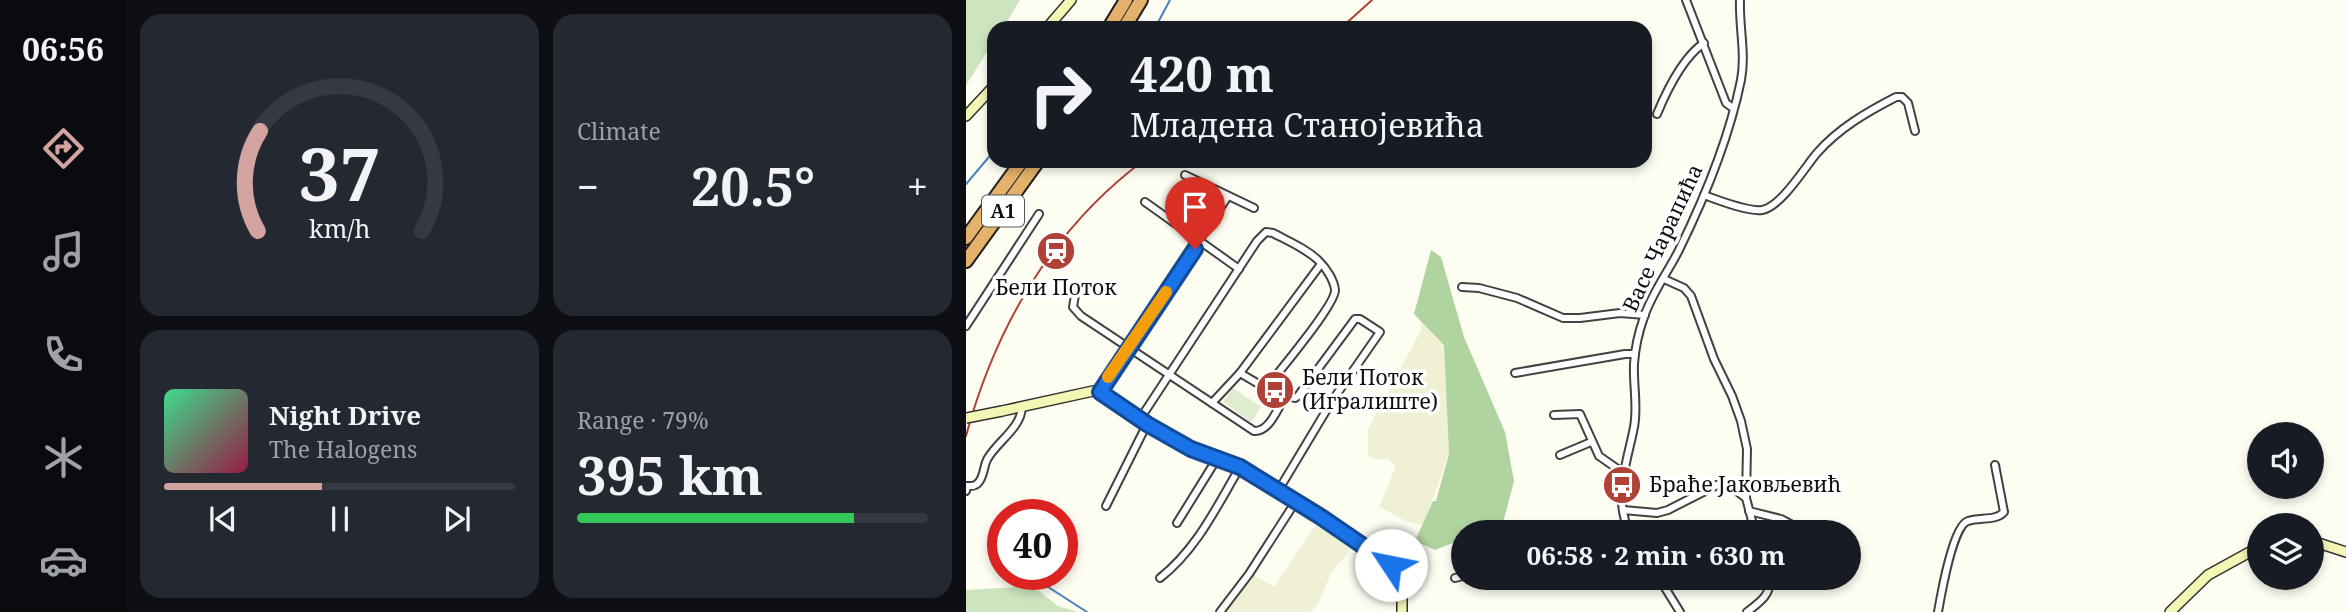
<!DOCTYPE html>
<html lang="en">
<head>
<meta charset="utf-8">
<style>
  :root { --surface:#171b24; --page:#242831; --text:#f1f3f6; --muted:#9ea1a6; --line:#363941; --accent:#d3a3a0 }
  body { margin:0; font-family:"Noto Serif",serif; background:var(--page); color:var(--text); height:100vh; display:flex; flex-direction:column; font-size:26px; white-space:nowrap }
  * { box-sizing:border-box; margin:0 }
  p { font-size:23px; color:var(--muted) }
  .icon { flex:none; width:38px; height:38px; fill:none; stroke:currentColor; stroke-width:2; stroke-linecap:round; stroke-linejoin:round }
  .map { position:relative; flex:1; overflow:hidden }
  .side { display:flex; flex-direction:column; gap:14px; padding:14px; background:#0d0f14; width:840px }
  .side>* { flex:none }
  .hud { position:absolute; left:21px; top:21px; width:665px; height:147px; border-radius:21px; box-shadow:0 4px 10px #0003; background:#171b24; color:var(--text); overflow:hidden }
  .tools { position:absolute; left:1281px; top:422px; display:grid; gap:14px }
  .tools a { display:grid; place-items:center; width:77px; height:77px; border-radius:50%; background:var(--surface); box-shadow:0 4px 10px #0003; font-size:35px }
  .speed { position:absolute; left:21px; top:499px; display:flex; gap:14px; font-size:35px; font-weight:700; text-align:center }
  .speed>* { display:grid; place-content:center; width:91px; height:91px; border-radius:50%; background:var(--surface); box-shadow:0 4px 10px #0003; line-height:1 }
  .speed .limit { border:10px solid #d22; background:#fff; color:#111 }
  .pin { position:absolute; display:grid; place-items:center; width:60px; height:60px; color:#fff; margin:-72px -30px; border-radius:50% 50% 50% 0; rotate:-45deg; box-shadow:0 0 7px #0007 }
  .pin .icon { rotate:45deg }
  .me { position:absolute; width:77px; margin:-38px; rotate:304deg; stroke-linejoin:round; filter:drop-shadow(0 0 5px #0008) }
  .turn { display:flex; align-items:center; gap:24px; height:147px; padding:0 28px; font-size:32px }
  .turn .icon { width:91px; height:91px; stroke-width:2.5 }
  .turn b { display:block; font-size:49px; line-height:60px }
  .big { font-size:52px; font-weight:700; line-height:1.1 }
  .side .card { flex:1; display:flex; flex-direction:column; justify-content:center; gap:10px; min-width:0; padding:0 24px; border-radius:21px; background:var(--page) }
  .side .dial { align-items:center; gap:0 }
  .dial svg { height:182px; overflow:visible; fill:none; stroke:var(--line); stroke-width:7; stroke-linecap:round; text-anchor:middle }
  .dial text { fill:var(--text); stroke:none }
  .song { display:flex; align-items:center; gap:21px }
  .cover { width:84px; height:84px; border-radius:10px; background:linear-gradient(135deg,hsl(150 70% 55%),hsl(340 70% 35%)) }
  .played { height:7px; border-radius:4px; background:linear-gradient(90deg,var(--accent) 45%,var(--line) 45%) }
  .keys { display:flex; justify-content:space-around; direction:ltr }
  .heat { display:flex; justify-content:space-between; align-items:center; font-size:38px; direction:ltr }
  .charge { height:10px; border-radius:5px; background:linear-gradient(90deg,#34c759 79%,var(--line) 0) }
  .side .tiles { flex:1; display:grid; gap:14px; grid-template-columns:repeat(2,1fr) }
  .trip { position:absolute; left:485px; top:520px; width:410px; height:70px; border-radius:35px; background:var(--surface); box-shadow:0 4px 10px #0003; font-weight:700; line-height:70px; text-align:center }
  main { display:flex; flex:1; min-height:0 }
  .dock { display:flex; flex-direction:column; width:126px; justify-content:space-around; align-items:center; background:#090b0e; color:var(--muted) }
  .dock .icon { width:49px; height:49px }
  .dock .active { color:var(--accent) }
  .dock b { font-size:32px; color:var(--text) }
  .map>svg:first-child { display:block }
  .farmland { fill:#f0f1d4 }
  .green { fill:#cde5bf }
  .forest { fill:#b0d4a0 }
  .pitch { fill:#dfedcf }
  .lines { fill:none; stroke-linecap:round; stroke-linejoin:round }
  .stream { stroke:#4b80be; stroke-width:2 }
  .street-casing { stroke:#424242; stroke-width:10 }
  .secondary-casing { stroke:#313131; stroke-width:12 }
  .highway-casing { stroke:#202020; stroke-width:16 }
  .street { stroke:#fff; stroke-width:6 }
  .secondary { stroke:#f4f6b4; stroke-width:9 }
  .highway { stroke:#e4b26a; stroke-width:12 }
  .rail { stroke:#af4136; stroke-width:2 }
  .secondary-bridge-casing { stroke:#313131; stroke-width:12; stroke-linecap:butt }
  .secondary-bridge { stroke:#f4f6b4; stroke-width:9 }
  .route-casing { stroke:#114b97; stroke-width:18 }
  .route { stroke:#1a73e8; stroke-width:12 }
  .slow { stroke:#f59e0b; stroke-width:12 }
  .labels { text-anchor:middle; stroke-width:7; stroke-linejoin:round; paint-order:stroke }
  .shield { fill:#fff; stroke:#575757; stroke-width:2 }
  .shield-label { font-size:19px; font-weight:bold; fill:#0f0f0f }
  .street-label { font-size:21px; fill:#0f0f0f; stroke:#fff }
  .poi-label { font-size:21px; fill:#0f0f0f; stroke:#fff; text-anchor:start }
</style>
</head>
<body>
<main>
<nav class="dock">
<b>06:56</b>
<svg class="icon active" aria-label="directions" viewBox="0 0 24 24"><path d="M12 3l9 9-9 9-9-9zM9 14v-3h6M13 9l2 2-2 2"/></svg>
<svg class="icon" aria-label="music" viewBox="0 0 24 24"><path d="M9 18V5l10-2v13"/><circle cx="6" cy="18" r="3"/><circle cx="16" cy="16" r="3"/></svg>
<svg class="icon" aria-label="phone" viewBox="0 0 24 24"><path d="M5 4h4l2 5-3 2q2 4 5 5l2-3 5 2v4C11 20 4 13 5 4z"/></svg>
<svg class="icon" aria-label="climate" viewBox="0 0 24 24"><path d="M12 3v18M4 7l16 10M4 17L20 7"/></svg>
<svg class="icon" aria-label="car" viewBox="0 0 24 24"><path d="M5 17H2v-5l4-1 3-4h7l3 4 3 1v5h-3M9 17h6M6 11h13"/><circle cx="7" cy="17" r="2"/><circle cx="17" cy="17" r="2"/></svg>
</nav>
<section class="side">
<div class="tiles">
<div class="card dial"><svg viewBox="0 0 100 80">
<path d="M14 69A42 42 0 1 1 86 69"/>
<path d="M14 69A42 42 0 0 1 15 25" stroke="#d3a3a0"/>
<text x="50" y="56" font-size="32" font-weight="700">37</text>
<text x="50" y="72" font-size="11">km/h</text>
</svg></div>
<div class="card"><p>Climate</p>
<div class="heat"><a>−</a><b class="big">20.5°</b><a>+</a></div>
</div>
<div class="card">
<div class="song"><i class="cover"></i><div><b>Night Drive</b><p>The Halogens</p></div></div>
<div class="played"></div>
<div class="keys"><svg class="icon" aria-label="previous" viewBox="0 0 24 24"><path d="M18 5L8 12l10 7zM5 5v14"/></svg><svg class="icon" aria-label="pause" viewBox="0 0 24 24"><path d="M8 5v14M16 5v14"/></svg><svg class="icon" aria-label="next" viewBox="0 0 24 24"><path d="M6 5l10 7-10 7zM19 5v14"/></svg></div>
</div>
<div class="card"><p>Range · 79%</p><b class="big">395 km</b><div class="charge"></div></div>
</div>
</section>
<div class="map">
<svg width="1380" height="612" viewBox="0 0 1380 612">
  <rect width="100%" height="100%" fill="#fdfdf2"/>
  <g class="farmland">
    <path d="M456,321L478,344L483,454L457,526L440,521L413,507L430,466L421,458L412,460L402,455V429L454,332Z"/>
    <path d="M355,517L391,542L365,573L352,604L345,612H258L287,575L308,587Z"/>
  </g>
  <g class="green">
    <path d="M0,0H54L37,28H28V41L0,85Z"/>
    <path d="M53,587L73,591L92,606L112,612H0V590Z"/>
  </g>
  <path class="forest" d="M465,250L475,257L498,337L539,432L548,481L537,523L513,532H497V539L469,550L449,541L467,501H470L483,454L478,345L448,314Z"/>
  <path class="pitch" d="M267,388L295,407L285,422L257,402Z"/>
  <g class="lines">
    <g class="stream">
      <path d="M189,28L204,0"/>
      <path d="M0,184L28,151"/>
      <path d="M62,574L121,612"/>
    </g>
    <g class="street-casing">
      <g id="street">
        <path d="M720,0L760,103L767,108"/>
        <path d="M691,114C701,90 717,57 738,43"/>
        <path d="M219,175L288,208"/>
        <path d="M738,195C752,200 782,212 796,210C815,207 839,167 851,153C873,128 901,112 930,97H936L942,103L949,131"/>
        <path d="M179,202L273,269"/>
        <path d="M698,279L718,288L725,296L748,359L766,396L775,421L781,449L780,498L789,532"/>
        <path d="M496,287L513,288L551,298L597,318H614L654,313L679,315"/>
        <path d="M109,295L107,307L115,316L288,431C303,432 310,411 318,399"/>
        <path d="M0,326L73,214"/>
        <path d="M274,373L318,399"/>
        <path d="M549,373L659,354H669"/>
        <path d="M134,392L262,196"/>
        <path d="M246,403L274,373L355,264"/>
        <path d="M588,415L614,414L633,456L656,472"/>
        <path d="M174,419L291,241L300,232L307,233C322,241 341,249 353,261C360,268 368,280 369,290C370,304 312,373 300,388"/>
        <path d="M594,455L625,442"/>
        <path d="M0,491L1,486C6,486 7,487 11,484C19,477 17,465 22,458C32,441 55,428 56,407"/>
        <path d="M312,491L366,401L414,332L394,319H389L332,396L329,398L321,396L318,399"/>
        <path d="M140,506L181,424"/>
        <path d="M657,510L691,513L702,510L753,484L764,486L780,498"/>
        <path d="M783,511L815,519L839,532"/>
        <path d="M211,523L252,457"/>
        <path d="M639,532L660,527"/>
        <path d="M663,532C647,494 661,464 668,427C672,406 667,385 668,364C669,348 673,331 678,317C686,293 702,272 713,250C739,197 763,139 775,80C780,54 773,27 774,0"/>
        <path d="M194,578C231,549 251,506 274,467"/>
        <path d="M489,578L497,576"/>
        <path d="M693,578L714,612"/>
        <path d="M254,612L283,574L330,501"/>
        <path d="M781,612C794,602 805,595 804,578"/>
        <path d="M972,612C975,595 987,525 1002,521C1014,517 1030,521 1038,512L1029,465"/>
      </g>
    </g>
    <g class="secondary-casing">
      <g id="secondary">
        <path d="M81,28L105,0"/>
        <path d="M0,116L28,86"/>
        <path d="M36,411L127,391L135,393L181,424L225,449L274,467L355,517L425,565L436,578V612"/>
        <path d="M1346,541L1380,552"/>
        <path d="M1204,612L1242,575L1293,547"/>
      </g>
    </g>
    <g class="highway-casing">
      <g id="highway">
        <path d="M143,28L160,0"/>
        <path d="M158,28L175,0"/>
        <path d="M0,238L56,161"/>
        <path d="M0,261L72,161"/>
      </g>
    </g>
    <use href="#street" class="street"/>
    <use href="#secondary" class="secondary"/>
    <use href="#highway" class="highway"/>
    <g class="rail">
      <path d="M375,28L406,0"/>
      <path d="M0,436C29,328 86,229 177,161"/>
    </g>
    <g class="secondary-bridge-casing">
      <path id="secondary-bridge" d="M0,418L36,411"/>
    </g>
    <use href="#secondary-bridge" class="secondary-bridge"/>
  </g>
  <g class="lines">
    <g class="route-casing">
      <path id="route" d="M229,249L134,392L181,424L225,449L274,467L355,517L425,565"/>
    </g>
    <use href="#route" class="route"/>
    <path class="slow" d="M142,377L200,292"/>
  </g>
  <defs>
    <g id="station-disc" transform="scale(2.0125)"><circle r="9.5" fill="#af4136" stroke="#fff"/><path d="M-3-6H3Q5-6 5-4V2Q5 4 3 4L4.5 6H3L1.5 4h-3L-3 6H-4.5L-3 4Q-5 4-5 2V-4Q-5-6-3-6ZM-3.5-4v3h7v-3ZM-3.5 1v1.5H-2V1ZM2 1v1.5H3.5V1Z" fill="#fff"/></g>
    <g id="bus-disc" transform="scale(2.0125)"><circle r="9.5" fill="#af4136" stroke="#fff"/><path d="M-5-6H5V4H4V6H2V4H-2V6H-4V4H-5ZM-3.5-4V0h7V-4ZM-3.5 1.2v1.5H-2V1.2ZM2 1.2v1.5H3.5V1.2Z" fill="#fff"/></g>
  </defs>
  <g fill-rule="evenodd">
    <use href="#station-disc" x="90" y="251"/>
    <use href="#bus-disc" x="309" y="390"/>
    <use href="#bus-disc" x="656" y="485"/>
  </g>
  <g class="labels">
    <rect class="shield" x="16" y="195.5" width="42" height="31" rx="5"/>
    <g class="shield-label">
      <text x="37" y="218">A1</text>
    </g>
    <g class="street-label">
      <text transform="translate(697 238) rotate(-65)" y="7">Васе Чарапића</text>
    </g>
    <g class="poi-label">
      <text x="90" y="295" text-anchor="middle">Бели Поток</text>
      <text x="336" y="385">Бели Поток<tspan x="336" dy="24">(Игралиште)</tspan></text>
      <text x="683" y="492">Браће Јаковљевић</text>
    </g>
  </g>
</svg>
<div class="tools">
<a><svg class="icon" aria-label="sound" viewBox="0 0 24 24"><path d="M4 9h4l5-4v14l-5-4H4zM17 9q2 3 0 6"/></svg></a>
<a><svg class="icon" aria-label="layers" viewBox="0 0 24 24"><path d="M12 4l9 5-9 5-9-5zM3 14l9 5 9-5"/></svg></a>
</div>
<div class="speed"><div class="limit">40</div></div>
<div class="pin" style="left:229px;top:249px;background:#d93025"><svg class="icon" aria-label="arrive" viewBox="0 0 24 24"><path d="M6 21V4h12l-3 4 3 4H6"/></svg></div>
<svg class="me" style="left:425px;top:565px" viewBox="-20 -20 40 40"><circle r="19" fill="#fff"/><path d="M0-13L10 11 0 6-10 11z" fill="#1a73e8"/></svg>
<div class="trip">06:58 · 2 min · 630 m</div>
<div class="hud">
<div class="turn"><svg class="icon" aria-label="right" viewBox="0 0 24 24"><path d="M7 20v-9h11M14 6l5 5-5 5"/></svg><div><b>420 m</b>Младена Станојевића</div></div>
</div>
</div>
</main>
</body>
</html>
